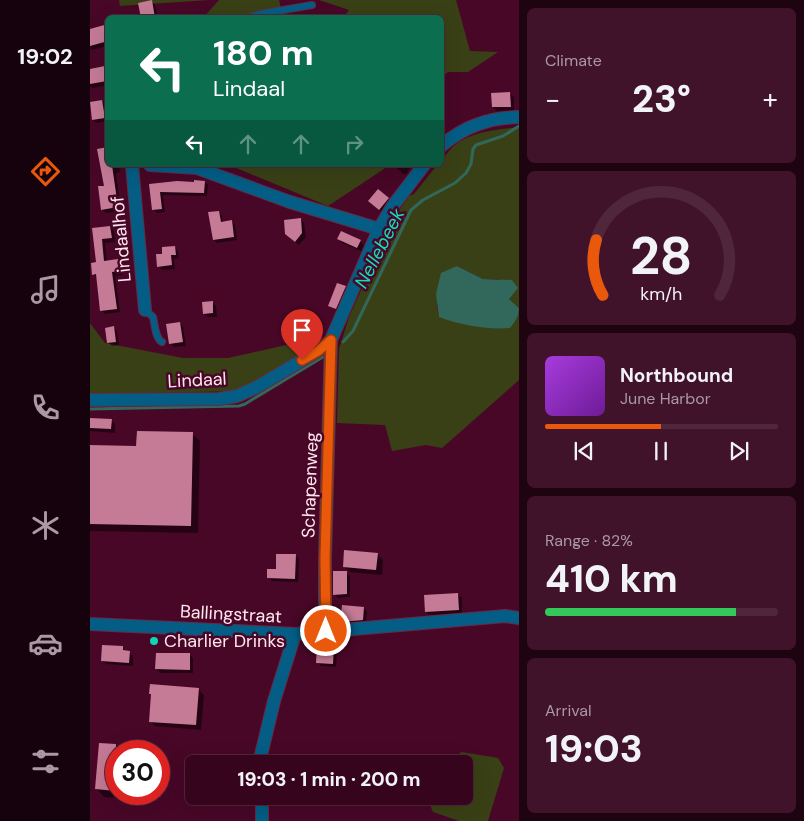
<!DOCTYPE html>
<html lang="en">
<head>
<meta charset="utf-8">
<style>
  :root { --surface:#36051d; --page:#41132a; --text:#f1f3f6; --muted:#aa99a4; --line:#50263b; --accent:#ea580c }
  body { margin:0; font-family:"DM Sans",sans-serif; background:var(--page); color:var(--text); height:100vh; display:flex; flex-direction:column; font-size:19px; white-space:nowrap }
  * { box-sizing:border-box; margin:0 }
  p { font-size:16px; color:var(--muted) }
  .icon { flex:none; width:28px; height:28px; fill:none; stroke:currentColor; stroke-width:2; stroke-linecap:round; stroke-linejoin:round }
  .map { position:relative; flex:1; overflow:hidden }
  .sheet { display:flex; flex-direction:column; gap:8px; padding:8px; background:#1e0310; width:285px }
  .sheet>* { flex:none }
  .hud { position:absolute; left:15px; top:15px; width:339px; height:152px; border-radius:8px; box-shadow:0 5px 20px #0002,0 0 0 1px var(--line); background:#0b6e4f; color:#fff; overflow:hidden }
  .speed { position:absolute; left:15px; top:740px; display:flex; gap:10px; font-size:25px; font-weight:700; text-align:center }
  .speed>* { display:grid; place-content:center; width:65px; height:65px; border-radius:50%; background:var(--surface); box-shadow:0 5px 20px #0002,0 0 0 1px var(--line); line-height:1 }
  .speed .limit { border:8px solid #d22; background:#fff; color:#111 }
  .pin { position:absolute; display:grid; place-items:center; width:42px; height:42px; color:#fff; margin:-51px -21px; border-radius:50% 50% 50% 0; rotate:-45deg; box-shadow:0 0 5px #0007 }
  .pin .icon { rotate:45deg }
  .me { position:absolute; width:55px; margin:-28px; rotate:0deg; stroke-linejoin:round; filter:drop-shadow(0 0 4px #0008) }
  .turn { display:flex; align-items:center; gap:18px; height:105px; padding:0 25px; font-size:22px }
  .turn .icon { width:65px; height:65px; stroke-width:2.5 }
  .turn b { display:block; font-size:35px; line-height:42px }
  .lanes { display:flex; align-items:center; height:48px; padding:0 25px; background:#0003; justify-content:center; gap:25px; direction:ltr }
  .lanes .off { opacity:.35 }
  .big { font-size:38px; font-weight:800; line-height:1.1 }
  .sheet .widget { flex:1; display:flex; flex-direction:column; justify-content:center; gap:8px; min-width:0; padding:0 18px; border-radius:8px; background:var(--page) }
  .sheet .dial { align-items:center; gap:0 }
  .dial svg { height:130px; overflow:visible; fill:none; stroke:var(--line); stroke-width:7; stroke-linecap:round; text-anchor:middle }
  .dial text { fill:var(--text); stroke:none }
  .song { display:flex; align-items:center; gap:15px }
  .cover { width:60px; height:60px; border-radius:8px; background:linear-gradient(135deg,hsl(280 70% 55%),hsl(280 70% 35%)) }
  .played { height:5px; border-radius:2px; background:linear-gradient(90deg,var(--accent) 50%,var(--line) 50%) }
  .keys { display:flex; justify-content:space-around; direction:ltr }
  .heat { display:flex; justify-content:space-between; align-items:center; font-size:28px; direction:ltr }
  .charge { height:8px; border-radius:4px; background:linear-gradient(90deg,#34c759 82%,var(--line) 0) }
  .trip { position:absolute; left:95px; top:755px; width:288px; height:50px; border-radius:8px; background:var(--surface); box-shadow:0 5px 20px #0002,0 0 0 1px var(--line); font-weight:800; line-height:50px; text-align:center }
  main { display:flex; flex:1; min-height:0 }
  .tabs { display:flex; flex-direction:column; width:90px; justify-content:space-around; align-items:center; background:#16020c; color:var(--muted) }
  .tabs .icon { width:35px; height:35px }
  .tabs .on { color:var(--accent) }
  .tabs b { font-size:22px; color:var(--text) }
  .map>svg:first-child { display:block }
  .green { fill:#3a4015 }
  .water { fill:#31685b }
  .shadow { fill:#0007 }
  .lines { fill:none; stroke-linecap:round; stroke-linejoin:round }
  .stream { stroke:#31685b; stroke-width:3 }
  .building { fill:#c57a96 }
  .lane-casing { stroke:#652b47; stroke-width:8 }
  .street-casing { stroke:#652b47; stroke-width:14 }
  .lane { stroke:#035d85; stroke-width:6 }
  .street { stroke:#035d85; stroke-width:12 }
  .route-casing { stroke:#983908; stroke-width:12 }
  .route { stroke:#ea580c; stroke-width:9 }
  .poi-dot { fill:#0fd5b4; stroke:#480727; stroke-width:2 }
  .labels { text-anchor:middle; stroke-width:5; stroke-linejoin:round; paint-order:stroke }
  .street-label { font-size:18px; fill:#ffe6ee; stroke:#480727 }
  .poi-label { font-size:18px; fill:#ffe6ee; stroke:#480727; text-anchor:start }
  .water-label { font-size:19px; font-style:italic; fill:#10debc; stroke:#480727 }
</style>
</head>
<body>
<main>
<nav class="tabs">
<b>19:02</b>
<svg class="icon on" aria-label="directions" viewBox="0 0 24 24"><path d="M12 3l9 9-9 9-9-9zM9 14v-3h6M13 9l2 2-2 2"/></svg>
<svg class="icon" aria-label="music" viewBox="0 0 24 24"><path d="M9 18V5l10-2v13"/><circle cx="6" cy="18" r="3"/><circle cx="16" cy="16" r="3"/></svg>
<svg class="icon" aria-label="phone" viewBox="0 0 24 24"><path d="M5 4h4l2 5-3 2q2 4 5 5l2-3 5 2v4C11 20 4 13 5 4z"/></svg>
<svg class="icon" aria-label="climate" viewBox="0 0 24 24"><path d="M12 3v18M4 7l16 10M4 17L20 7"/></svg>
<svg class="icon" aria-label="car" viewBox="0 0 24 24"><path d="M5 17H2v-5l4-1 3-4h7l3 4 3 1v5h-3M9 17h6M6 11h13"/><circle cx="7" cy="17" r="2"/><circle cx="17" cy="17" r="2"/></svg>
<svg class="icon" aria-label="filters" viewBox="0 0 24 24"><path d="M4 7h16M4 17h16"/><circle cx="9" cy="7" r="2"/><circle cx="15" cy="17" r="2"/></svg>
</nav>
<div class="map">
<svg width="429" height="821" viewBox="0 0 429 821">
  <rect width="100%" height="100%" fill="#480727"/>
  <g class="green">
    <path d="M29,0H119L30,6Z"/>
    <path d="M129,0H189L193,17L113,18Z"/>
    <path d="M229,0H366L380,51L408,52L378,72H358L351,77V18L254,17L259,10Z"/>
    <path d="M429,127V308L419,299L409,279H393L367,266L347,305L349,317L425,321L429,311V380L352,448L336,445L302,451L295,425L247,423L249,349L259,317L302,221L319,196L324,194L347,165H351C351,159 355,156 359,151C375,132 405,130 429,127Z"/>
    <path d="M139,165H296L294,169L238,206Z"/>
    <path d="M0,323L15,343L93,358H138L205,343L220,351L156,391L0,394Z"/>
    <path d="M372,752L408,758L414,768L398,821H369L343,812L337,798V796H374V764H353Z"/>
  </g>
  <path class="water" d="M367,266L393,279L422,280L428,288L419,299L429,308C429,316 425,322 420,328C396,330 371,325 349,317L346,294L351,273Z"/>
  <g class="shadow">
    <path d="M62,2L65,5L68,18H52Z"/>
    <path d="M18,25V46L1,50L0,30Z"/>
    <path d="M14,68L18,71V85L2,88L0,86V70Z"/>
    <path d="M420,94L424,97V110L407,111L403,107Z"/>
    <path d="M12,102L16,105L18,121L6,123L3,120L0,104Z"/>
    <path d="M18,165H29L30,172L26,173L31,211L16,213L12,209Z"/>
    <path d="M303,165H315L320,169L315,175Z"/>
    <path d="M114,182L118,185L117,196L73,195L75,212L67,213L63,209L60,186Z"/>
    <path d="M298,199L301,202L293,212L280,201Z"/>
    <path d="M128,212L132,216L133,223L142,221L145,225L147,240L127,243L124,240Z"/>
    <path d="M210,219L214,223L216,237L209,245L200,238Z"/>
    <path d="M20,227L24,231L25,242L15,243L17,262L28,261L31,264L33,275L25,276L30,312L15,314L11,310L7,278L4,274L7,263L4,229Z"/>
    <path d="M249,239L270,241L274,245L271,251L252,243Z"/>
    <path d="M84,247L88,251L89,258L84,259L85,269L72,270L69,266L74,255Z"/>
    <path d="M255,287L258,291L249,312L239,305Z"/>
    <path d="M122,302L126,306L127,317H118L114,314Z"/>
    <path d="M90,323L93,327L96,346L84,347L80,343Z"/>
    <path d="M24,328L27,331L29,345L22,346L18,342Z"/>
    <path d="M0,419L21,420L25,424V433L0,431Z"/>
    <path d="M102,434L110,441L108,533L0,531V447L48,448Z"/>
    <path d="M287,554L293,560L292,575L260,572L254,566Z"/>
    <path d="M205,555L209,559L208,582L182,581L178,577Z"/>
    <path d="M256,572L260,576V597L248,598L244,594Z"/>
    <path d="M368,595L372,598V613L339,615L336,611Z"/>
    <path d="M274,608L277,612L276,623L255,625L251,622Z"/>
    <path d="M243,647L247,650L246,667L231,666L227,662Z"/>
    <path d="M32,648L43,656V666L16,664L12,660Z"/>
    <path d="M99,654L103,658V673H70L67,669Z"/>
    <path d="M109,690L114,695L111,730L65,726L60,721Z"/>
    <path d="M10,744L44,746L49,751H26V794H49V799L14,797L7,789Z"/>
  </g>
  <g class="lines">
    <g class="stream">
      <path d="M253,342L263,331L321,210L333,200L365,183L376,173L381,164L383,149L386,145L413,136L429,126"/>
      <path d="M0,409L149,406L155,404L233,357"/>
    </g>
  </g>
  <g class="building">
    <path d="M62,0L65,18H51L48,3Z"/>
    <path d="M18,24V41L0,46V29Z"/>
    <path d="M15,66L17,81L0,84V69Z"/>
    <path d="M420,92L421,107H402L401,93Z"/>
    <path d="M12,100L15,118L2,120L0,102Z"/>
    <path d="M18,147V165H22L28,207L11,210L8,186H14L7,149Z"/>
    <path d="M104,180L115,181L114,193L70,192L72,209L62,210L59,184L87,181L104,182Z"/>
    <path d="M288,189L299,198L289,210L278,201Z"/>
    <path d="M129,211L131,222L142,220L144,237L123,240L118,212Z"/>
    <path d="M211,218L212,233L205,242L195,234L194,220Z"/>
    <path d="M20,226L22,238L12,239L14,261L28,259L30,271L22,272L27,309L10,311L6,274L2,275L1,263L6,262L2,228Z"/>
    <path d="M251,231L271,240L267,248L247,239Z"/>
    <path d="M85,246L86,255H81L82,265L67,267L66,254H72V247Z"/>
    <path d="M247,283L256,286L246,309L238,306Z"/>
    <path d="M123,301V313L113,314L112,302Z"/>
    <path d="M90,322L93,342L79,344L76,324Z"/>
    <path d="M24,326L26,342L17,343L15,328Z"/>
    <path d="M226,335L229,340L221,346L218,340Z"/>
    <path d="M0,418L22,419L21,429L0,428Z"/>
    <path d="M47,431L103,432L101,526L0,524V445L46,446Z"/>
    <path d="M254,550L288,553L286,570L253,567Z"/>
    <path d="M186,554H206L205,579L177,578V569H186Z"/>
    <path d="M243,571H257V594L243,595Z"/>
    <path d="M368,593L369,610L335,612L334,595Z"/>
    <path d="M252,605L274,607L273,620L250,622Z"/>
    <path d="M227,644L244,645L243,664L226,663Z"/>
    <path d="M12,645L33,646V650L40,651L39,663L11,661Z"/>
    <path d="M66,653H100V670L65,669Z"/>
    <path d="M60,684L109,688L106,725L59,722L61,694H59Z"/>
    <path d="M9,743L26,744V791L5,789Z"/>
  </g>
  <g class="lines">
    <g class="lane-casing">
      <g id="lane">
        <path d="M157,18L170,14L222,5"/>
        <path d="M55,310L63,317C65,325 65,338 72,342"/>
      </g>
    </g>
    <g class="street-casing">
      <g id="street">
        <path d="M351,146C375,126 398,118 429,117"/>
        <path d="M42,165L55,310"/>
        <path d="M60,165L107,168L200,202L289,229"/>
        <path d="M0,400L129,399L147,396L165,388L228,351L241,340L289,229L302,207L334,165"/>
        <path d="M0,624L205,634L415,616L429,618"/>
        <path d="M235,631V558L241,340"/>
        <path d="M172,764L171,755L184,701L205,634"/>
        <path d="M172,796V821"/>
      </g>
    </g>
    <use href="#lane" class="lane"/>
    <use href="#street" class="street"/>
  </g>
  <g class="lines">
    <g class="route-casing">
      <path id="route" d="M212,360L228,351L241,340L235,558L236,631"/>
    </g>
    <use href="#route" class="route"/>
  </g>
  <circle class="poi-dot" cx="64" cy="641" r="5"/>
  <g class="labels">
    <g class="street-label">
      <text transform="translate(31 239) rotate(-95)" y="6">Lindaalhof</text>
      <text transform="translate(107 380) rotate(-3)" y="6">Lindaal</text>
      <text transform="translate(220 485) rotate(-88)" y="6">Schapenweg</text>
      <text transform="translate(141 614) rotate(3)" y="6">Ballingstraat</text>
    </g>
    <g class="poi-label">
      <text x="74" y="647">Charlier Drinks</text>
    </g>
    <g class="water-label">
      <text transform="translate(289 248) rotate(-63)" y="7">Nellebeek</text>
    </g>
  </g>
</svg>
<div class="speed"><div class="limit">30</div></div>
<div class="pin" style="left:212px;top:360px;background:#d93025"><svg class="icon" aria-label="arrive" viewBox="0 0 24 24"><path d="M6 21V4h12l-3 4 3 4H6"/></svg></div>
<svg class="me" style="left:236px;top:631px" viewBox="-20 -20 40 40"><circle r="17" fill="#ea580c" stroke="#fff" stroke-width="3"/><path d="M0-11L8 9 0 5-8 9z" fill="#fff"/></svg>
<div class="trip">19:03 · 1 min · 200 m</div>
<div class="hud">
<div class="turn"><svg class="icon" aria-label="left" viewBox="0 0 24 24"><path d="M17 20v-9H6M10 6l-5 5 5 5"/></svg><div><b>180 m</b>Lindaal</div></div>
<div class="lanes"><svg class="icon" aria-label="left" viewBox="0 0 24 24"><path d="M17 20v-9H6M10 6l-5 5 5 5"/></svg><svg class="icon off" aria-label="ahead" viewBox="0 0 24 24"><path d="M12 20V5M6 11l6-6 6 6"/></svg><svg class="icon off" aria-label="ahead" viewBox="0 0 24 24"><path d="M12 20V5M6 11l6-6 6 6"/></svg><svg class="icon off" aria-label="right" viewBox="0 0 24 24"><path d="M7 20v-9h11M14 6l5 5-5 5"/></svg></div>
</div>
</div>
<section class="sheet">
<div class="widget"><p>Climate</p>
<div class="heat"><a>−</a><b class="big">23°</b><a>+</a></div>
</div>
<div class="widget dial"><svg viewBox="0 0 100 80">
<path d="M14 69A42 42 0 1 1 86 69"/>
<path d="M14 69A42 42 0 0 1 10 35" stroke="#ea580c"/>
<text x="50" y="56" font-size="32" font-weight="700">28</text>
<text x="50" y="72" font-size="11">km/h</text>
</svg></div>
<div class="widget">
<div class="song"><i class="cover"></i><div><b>Northbound</b><p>June Harbor</p></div></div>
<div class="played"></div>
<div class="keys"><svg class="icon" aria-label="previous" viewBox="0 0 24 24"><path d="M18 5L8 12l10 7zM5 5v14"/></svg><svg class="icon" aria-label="pause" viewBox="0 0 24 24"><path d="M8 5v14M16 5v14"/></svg><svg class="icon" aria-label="next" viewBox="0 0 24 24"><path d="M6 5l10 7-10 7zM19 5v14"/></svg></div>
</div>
<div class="widget"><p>Range · 82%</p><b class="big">410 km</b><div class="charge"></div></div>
<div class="widget"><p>Arrival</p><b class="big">19:03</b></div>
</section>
</main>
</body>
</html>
